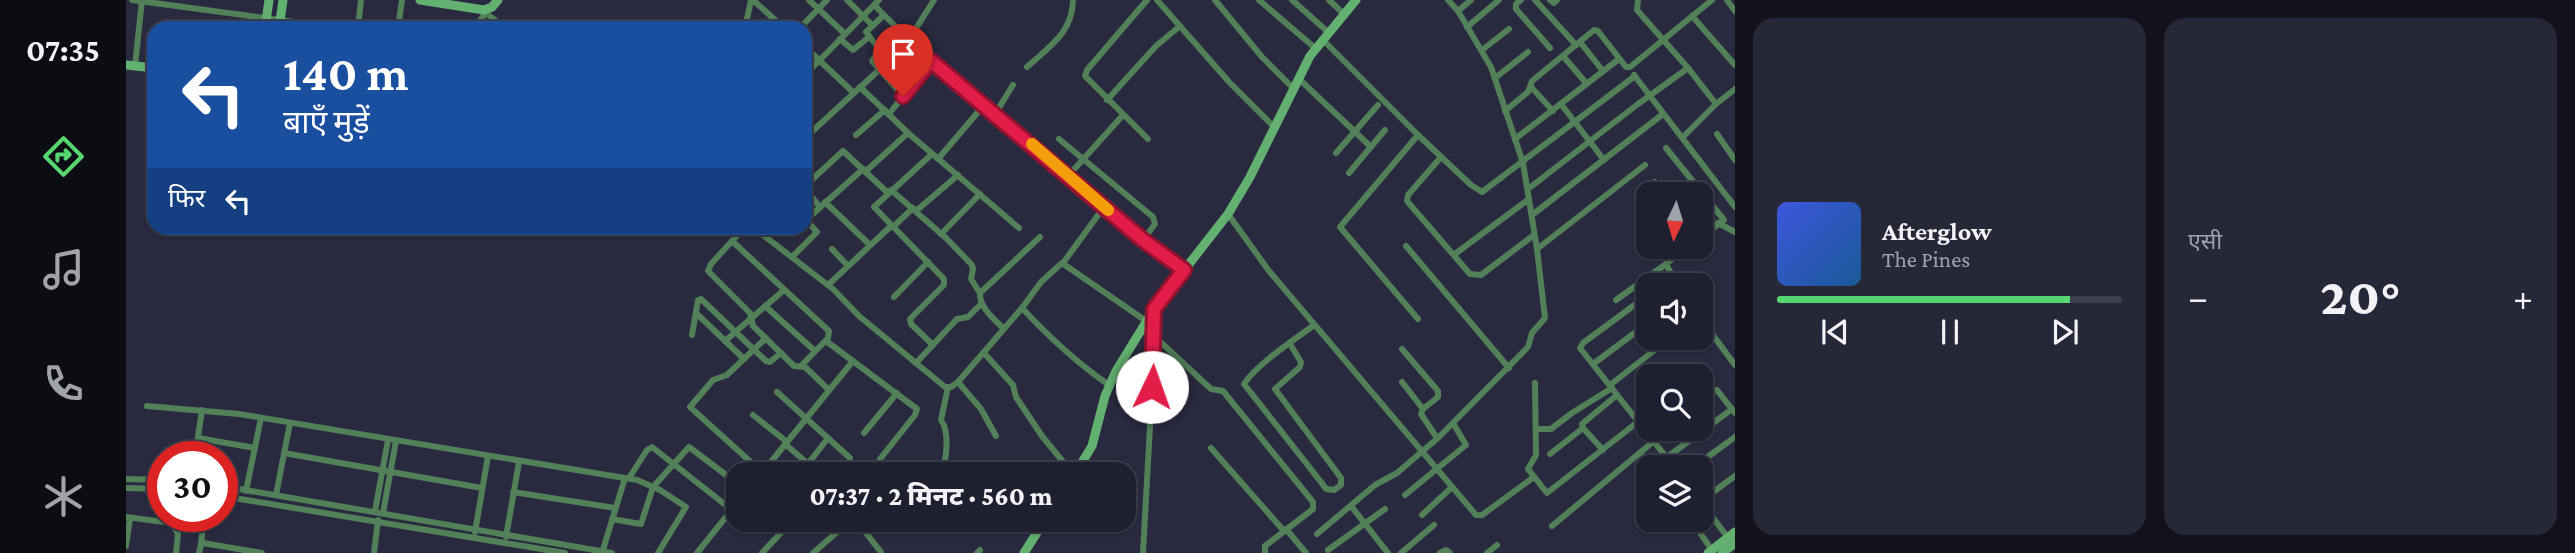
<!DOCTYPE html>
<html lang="hi">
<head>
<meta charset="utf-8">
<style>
  :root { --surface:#1f202f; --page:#272837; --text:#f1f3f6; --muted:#a1a3aa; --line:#3c3e4b; --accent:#56d671 }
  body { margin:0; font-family:"Crimson Pro","Noto Sans Devanagari",serif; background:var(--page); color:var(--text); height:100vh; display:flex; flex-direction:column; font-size:26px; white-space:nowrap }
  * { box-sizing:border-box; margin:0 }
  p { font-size:23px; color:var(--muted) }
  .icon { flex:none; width:38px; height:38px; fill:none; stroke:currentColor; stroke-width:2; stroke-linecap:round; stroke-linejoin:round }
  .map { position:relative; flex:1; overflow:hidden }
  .side { display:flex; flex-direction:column; gap:18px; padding:18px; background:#11121a; width:840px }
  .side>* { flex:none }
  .banner { position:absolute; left:21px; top:21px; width:665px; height:214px; border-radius:21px; box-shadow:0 2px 5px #0004,0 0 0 2px var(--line); background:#1a4fa0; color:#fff; overflow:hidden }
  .needle { width:46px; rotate:184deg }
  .controls { position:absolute; left:1510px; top:182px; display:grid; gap:14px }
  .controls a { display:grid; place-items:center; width:77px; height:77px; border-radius:14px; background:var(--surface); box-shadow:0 2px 5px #0004,0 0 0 2px var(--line); font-size:35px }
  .speed { position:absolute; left:21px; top:441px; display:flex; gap:14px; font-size:35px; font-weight:700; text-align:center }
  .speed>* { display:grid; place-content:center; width:91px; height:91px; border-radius:50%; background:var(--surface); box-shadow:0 2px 5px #0004,0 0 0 2px var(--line); line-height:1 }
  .speed .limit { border:10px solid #d22; background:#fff; color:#111 }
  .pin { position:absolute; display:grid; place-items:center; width:60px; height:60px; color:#fff; margin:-72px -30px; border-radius:50% 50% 50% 0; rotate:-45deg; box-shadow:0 0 7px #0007 }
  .pin .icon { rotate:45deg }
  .me { position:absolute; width:77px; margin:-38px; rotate:3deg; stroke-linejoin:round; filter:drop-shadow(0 0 5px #0008) }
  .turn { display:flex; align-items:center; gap:24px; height:147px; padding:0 21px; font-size:32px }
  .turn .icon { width:91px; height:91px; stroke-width:2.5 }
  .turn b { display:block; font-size:49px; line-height:60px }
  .then { display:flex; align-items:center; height:66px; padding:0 21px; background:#0003; gap:14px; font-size:26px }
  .big { font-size:52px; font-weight:800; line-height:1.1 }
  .side .card { flex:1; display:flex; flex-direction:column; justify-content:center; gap:10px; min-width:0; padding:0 24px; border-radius:21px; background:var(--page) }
  .song { display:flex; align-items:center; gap:21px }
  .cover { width:84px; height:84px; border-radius:10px; background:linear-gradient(135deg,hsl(230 70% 55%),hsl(210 70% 35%)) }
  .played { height:7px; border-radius:4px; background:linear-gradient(90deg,var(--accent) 85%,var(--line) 85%) }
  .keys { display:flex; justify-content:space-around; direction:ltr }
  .heat { display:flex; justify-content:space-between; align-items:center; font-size:38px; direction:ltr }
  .side .tiles { flex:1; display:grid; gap:18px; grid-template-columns:repeat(2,1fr) }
  .trip { position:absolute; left:600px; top:462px; width:410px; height:70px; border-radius:21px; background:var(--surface); box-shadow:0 2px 5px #0004,0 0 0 2px var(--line); font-weight:800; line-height:70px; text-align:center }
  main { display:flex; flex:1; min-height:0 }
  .tabs { display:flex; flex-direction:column; width:126px; justify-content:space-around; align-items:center; background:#0c0d13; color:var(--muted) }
  .tabs .icon { width:49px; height:49px }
  .tabs .on { color:var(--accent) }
  .tabs b { font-size:32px; color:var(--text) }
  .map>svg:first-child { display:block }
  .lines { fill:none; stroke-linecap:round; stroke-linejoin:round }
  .street { stroke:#528159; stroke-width:6 }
  .secondary { stroke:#63b170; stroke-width:9 }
  .route-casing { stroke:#92132f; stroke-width:18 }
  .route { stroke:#e11d48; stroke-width:12 }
  .slow { stroke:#f59e0b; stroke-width:12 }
</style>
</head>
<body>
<main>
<nav class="tabs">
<b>07:35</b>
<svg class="icon on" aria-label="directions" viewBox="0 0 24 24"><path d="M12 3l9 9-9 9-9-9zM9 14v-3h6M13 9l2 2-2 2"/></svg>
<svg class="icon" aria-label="music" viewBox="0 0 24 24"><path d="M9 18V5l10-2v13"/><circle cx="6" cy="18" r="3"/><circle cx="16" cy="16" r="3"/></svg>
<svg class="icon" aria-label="phone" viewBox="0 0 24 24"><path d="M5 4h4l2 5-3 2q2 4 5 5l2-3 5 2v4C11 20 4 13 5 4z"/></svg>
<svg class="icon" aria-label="climate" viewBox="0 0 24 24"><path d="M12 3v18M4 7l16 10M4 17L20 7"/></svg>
</nav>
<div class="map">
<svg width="1609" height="553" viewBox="0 0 1609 553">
  <rect width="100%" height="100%" fill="#292a3f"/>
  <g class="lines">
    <g class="street">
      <path d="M6,0L214,28"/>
      <path d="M627,0L658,28"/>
      <path d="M683,0L719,34"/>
      <path d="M721,0L746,25"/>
      <path d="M753,0L749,4L752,9L799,56L1017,240L1058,270"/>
      <path d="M1021,0L961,70L959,76L1022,139"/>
      <path d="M1031,0L1104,83L1148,127"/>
      <path d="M1089,0L1136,57L1167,88"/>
      <path d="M1133,0L1189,48"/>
      <path d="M1166,0L1202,32"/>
      <path d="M1203,0L1218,14"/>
      <path d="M1322,0L1332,11L1365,67L1397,163L1411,249"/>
      <path d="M1395,0L1390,4V9L1424,48"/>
      <path d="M1409,0L1450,45"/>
      <path d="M1424,0L1428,3L1431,0"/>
      <path d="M1512,0L1511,10L1562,68L1590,104L1557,137"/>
      <path d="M1601,0L1609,11"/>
      <path d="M1332,11L1345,0"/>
      <path d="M360,13L379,28"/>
      <path d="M758,15L740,32L754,50L746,61L777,96"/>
      <path d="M1566,16L1609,65"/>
      <path d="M1341,27L1373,0"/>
      <path d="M232,28L235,0"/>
      <path d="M272,28L276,0"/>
      <path d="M348,28L362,10"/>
      <path d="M619,28L625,0"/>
      <path d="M674,28L701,0"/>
      <path d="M714,39L727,50L743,37"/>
      <path d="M1196,39L1292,135L1345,185L1356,192L1509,76"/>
      <path d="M782,41L808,0"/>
      <path d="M1454,42L1477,71"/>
      <path d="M679,47L728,93"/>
      <path d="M1356,50L1383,29"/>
      <path d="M1437,56L1461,84"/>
      <path d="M9,66L16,0"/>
      <path d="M901,67C923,47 947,32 947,0"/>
      <path d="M679,75L749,4"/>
      <path d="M1508,75L1609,207"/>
      <path d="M1172,78L1245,147"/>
      <path d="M1369,78L1402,52"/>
      <path d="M734,87L782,133L893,228"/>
      <path d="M1405,87L1427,111"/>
      <path d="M981,100L1030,46L1054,26"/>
      <path d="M679,101L683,105"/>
      <path d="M1435,104L1478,160"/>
      <path d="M1590,104L1609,89"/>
      <path d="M1379,111L1402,92L1406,81L1468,30L1472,31L1500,67H1504L1586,0"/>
      <path d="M763,114L805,61"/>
      <path d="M869,114L887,85"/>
      <path d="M1591,134L1609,160"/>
      <path d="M730,135L759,110"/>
      <path d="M1292,135L1214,227L1292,319"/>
      <path d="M679,138L753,70"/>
      <path d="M933,139L1027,217L1029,224L1017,240"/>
      <path d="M1389,139L1493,59"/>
      <path d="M1540,148L1598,220L1575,237"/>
      <path d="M1210,153L1252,105"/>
      <path d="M806,154L748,207L818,279V285L784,319L785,324L807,345"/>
      <path d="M1315,157L1282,195L1281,201L1344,274L1355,275L1408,235"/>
      <path d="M812,159L858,105"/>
      <path d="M740,171L782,133"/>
      <path d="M1223,173L1259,130"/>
      <path d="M943,175L997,115"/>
      <path d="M1529,182L1540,194"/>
      <path d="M679,186L717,151L762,193"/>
      <path d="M679,189L694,207"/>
      <path d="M1402,189L1512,104L1562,68"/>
      <path d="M765,190L820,238L846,265L847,269L845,279L854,293"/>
      <path d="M699,202L744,245"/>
      <path d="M790,211L832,175"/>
      <path d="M1102,214L1143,271L1350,515H1356L1408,477"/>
      <path d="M1406,215L1537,114"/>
      <path d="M1592,223L1609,232"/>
      <path d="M767,227L787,208"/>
      <path d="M618,228L585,264L582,271L624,313L627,326L668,366L679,367L703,390"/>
      <path d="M628,228L707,289L733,316L819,387H825L832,382L896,308L915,282L936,263L1020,321"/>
      <path d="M815,234L854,194"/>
      <path d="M640,237L646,228"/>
      <path d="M606,241L703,331L702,338L675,366"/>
      <path d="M1280,246L1383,368"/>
      <path d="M1540,247L1547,257"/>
      <path d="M706,249L722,266"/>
      <path d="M1329,254L1403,199"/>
      <path d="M666,257L691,232L680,220L737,169"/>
      <path d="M937,263L978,207"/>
      <path d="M702,285L765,226"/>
      <path d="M1537,285L1546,278"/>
      <path d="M1551,285L1540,264L1561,247"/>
      <path d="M1522,295L1457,343L1454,348L1548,467"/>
      <path d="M768,297L802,262"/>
      <path d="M1490,300L1540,264"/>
      <path d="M639,306L689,351"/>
      <path d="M896,308C923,337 951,363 983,385"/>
      <path d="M570,313L618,359"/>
      <path d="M1575,319L1609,365"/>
      <path d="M878,329C868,319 853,307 854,293L914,237"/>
      <path d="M566,335L572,300L575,299L640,361L644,362L655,353"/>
      <path d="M1029,337L1085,389L1097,391L1187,502V509L1139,546V553"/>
      <path d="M599,341L658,290"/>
      <path d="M700,341L791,409L789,415L754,459V466L763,474"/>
      <path d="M1164,344L1175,362L1174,367L1149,389L1215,478V485L1208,490L1200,489L1195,482L1118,384C1132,363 1167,341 1188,325"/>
      <path d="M1276,349L1312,391V397L1297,409L1295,414L1311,438"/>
      <path d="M858,353L887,385L890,397L916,436L947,474"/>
      <path d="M790,363L831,319L842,317L856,303"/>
      <path d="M1467,364L1522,323"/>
      <path d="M1547,367L1553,376"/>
      <path d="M832,382L855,409L870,436"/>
      <path d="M1276,382L1297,409"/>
      <path d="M1409,383L1410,455L1402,469L1421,493L1513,421"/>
      <path d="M1484,385L1544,338"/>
      <path d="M651,392L724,458"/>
      <path d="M1575,398L1585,391L1591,390L1609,413"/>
      <path d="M21,406L113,414L511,480L534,490L560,507L532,553"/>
      <path d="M627,415L661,442"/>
      <path d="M1509,416L1522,405"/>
      <path d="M1410,429H1425L1446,413L1486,388"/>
      <path d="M738,433L771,393"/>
      <path d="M72,438L129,448"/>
      <path d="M659,444L694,474"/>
      <path d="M1085,448L1158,531"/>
      <path d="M1477,450L1457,428L1456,424L1491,395"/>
      <path d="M158,453L356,488"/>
      <path d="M1514,453L1525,467"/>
      <path d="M1424,454L1457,428"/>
      <path d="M69,457L76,410"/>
      <path d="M1540,458L1606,409"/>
      <path d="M682,464L702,438"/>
      <path d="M1568,467L1609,437"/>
      <path d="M635,474L727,361"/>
      <path d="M638,474L564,407L587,380L601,375L640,338"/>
      <path d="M735,474H737"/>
      <path d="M814,474C821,462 824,432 815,420L822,387"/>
      <path d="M503,478L521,450L526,447L606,510"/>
      <path d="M0,479L37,480"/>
      <path d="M96,486L486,553"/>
      <path d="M0,488L37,489"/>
      <path d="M120,491L135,418"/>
      <path d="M387,492L489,508"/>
      <path d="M150,495L164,423"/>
      <path d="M1279,495L1340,445L1327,423"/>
      <path d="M96,496L439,553"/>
      <path d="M1575,501L1609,476"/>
      <path d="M1575,502L1603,539"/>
      <path d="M1225,506L1262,553"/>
      <path d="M249,511L262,440"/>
      <path d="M257,513L270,441"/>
      <path d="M1296,515L1326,487"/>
      <path d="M0,517L46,523L52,534L50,553"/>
      <path d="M486,519L515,524L527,487L563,447L612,484"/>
      <path d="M1565,520L1586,550"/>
      <path d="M732,523L755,552"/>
      <path d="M1426,526L1528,441"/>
      <path d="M1160,529L1180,553"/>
      <path d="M349,532L362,456"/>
      <path d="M1191,534L1249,485L1271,473L1313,437L1402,347L1406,333L1419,318L1411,249L1519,165"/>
      <path d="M380,537L393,462"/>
      <path d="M75,544L78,516"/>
      <path d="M0,546L4,518"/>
      <path d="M1202,550L1259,509"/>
      <path d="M73,553L75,544L77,543L136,553"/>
      <path d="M248,553L252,520"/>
      <path d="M476,553L499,478"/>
      <path d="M571,553L612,502"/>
      <path d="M636,553L667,520"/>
      <path d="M687,553L717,527L745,520"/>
      <path d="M851,553L854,550"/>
      <path d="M1017,553L1029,337L1028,311"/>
      <path d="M1275,553L1308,525"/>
      <path d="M1314,553L1320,550L1324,553"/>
      <path d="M1361,553L1371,545"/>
    </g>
    <g class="secondary">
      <path d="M294,0L358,10L366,7L372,0"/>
      <path d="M139,28L143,0"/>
      <path d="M153,28L157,0"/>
      <path d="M0,65L28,68"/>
      <path d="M949,474L966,446L979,396L990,371L1028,309L1102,214L1124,177L1184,56L1230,0"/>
      <path d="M898,553L919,520"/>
      <path d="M1582,553L1609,532"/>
      <path d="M1596,553L1609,543"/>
    </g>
  </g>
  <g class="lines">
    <g class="route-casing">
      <path id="route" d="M777,96L805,61L1017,240L1058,270L1028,309L1026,387"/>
    </g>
    <use href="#route" class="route"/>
    <path class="slow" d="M906,144L982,210"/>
  </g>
</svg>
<div class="controls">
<a><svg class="needle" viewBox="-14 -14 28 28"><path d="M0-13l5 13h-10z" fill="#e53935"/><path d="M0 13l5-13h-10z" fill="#a1a3aa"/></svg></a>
<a><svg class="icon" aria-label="sound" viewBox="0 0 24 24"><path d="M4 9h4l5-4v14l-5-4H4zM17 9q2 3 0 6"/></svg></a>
<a><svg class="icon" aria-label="search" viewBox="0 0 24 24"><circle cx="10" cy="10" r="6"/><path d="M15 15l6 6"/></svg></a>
<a><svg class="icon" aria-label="layers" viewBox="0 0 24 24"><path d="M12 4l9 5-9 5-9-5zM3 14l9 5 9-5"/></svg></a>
</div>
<div class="speed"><div class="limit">30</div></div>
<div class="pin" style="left:777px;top:96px;background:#d93025"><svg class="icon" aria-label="arrive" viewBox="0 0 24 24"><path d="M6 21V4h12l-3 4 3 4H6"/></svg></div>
<svg class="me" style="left:1026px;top:387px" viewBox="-20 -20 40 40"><circle r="19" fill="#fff"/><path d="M0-13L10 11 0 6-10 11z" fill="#e11d48"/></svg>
<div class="trip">07:37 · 2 मिनट · 560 m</div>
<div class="banner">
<div class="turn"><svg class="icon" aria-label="left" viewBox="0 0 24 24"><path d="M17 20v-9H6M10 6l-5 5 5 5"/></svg><div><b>140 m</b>बाएँ मुड़ें</div></div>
<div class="then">फिर<svg class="icon" aria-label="left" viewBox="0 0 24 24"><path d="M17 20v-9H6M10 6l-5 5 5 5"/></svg></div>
</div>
</div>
<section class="side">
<div class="tiles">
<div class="card">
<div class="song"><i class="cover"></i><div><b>Afterglow</b><p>The Pines</p></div></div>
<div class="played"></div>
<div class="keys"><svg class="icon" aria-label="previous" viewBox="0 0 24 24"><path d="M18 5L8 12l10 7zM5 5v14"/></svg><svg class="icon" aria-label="pause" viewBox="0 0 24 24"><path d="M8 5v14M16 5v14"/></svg><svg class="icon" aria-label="next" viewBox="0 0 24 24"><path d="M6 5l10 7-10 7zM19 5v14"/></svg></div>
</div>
<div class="card"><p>एसी</p>
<div class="heat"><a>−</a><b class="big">20°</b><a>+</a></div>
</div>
</div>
</section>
</main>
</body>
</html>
